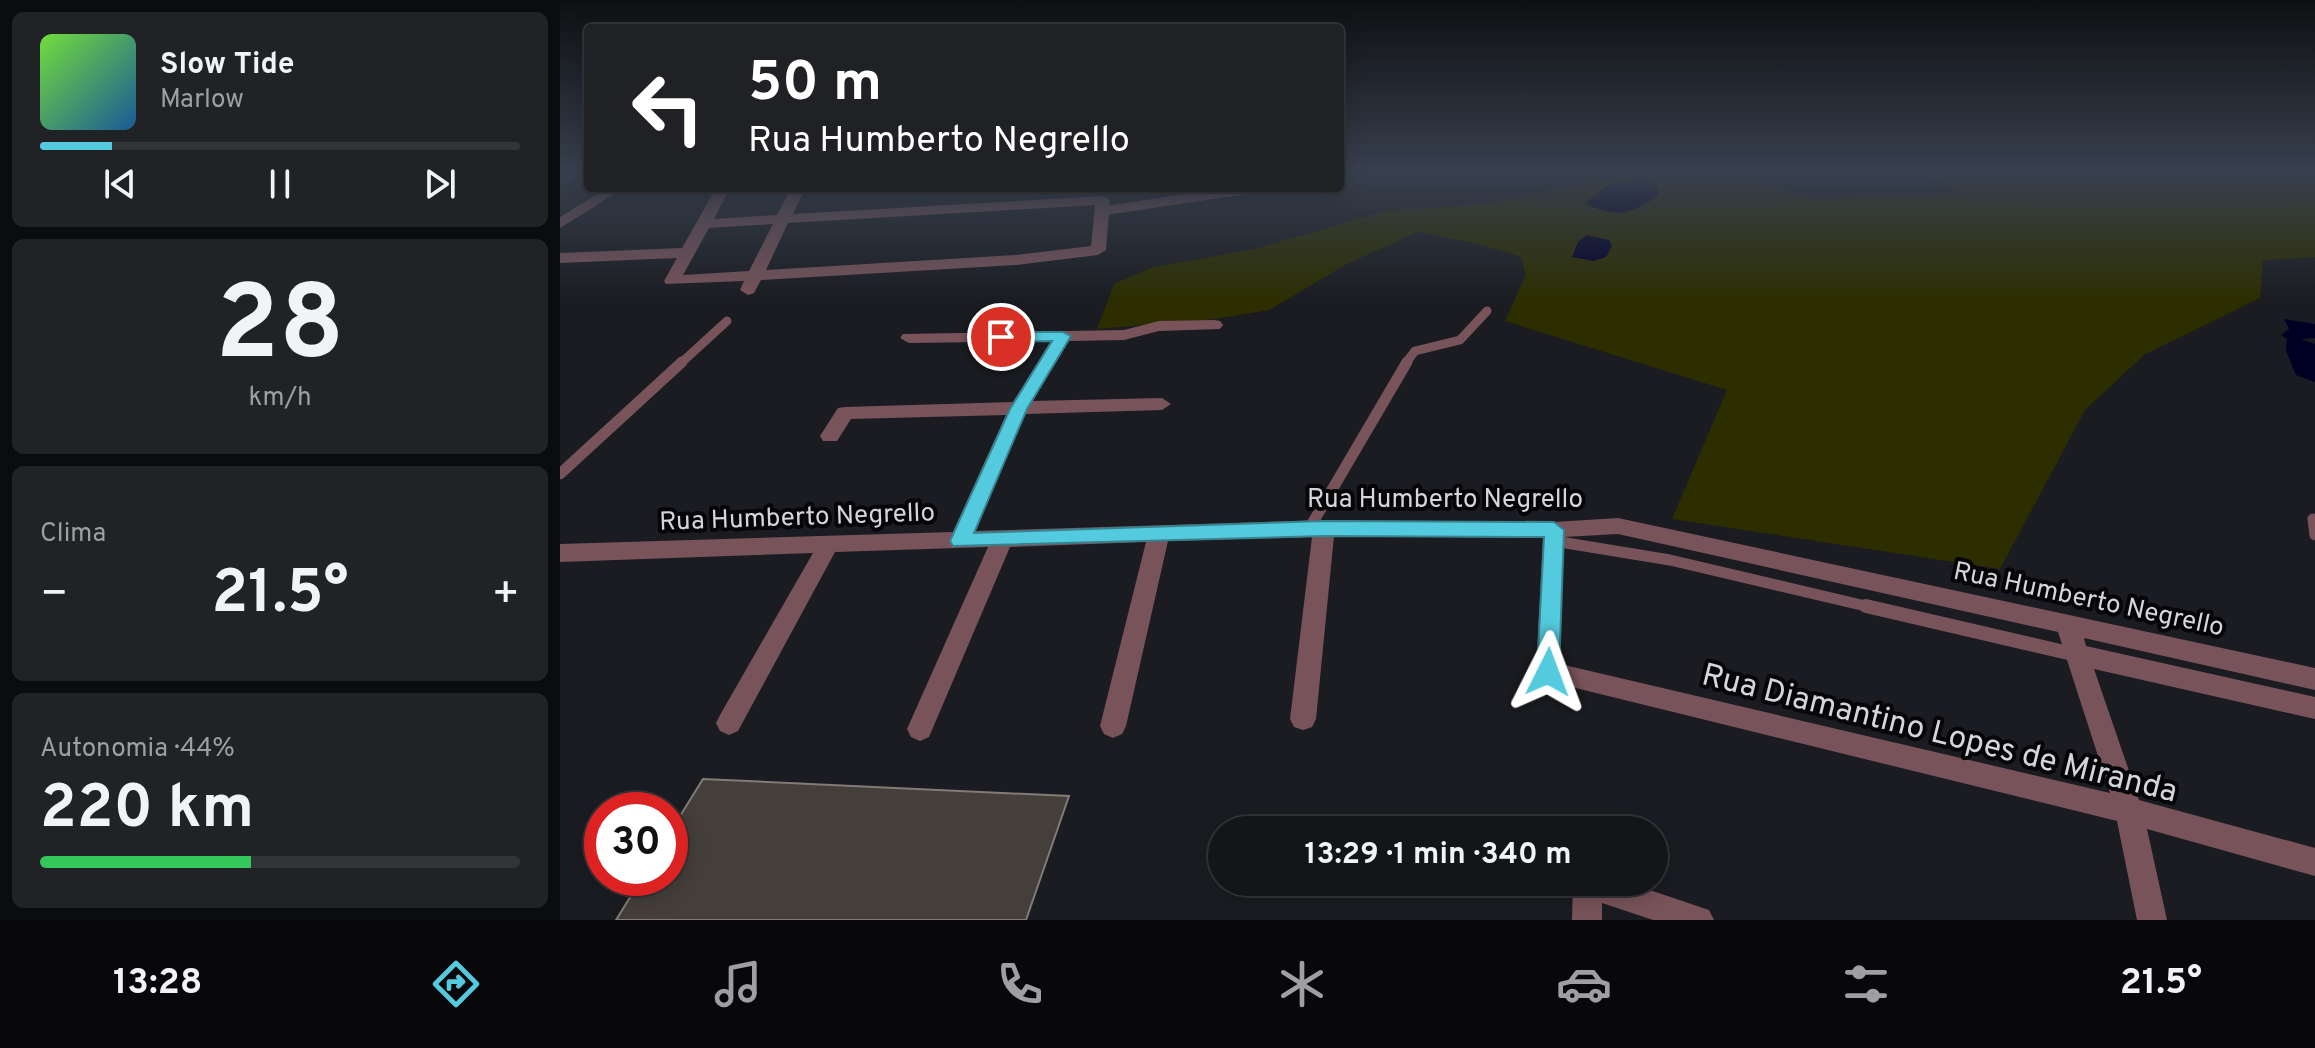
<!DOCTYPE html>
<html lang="pt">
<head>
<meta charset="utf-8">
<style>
  :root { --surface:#141519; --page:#212226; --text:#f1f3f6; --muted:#9d9fa2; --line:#333438; --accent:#54cade }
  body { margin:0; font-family:Overpass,sans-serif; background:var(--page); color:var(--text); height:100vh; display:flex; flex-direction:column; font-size:30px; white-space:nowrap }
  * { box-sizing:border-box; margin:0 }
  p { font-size:26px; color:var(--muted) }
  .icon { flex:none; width:44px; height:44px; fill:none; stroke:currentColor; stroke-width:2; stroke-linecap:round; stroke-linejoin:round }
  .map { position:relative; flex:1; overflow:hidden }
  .panel { display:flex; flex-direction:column; gap:12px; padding:12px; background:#0b0c0e; width:560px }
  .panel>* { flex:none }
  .guide { position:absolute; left:24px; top:24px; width:760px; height:168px; border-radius:8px; box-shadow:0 4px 20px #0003,0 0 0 2px var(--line); background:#202124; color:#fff; overflow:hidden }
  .speed { position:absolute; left:24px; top:792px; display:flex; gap:16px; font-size:40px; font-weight:700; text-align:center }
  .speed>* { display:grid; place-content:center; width:104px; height:104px; border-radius:50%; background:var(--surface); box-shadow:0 4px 20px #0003,0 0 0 2px var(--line); line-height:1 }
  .speed .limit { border:12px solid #d22; background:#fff; color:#111 }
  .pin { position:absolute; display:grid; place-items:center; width:68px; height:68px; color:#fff; margin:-34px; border:4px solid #fff; border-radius:50%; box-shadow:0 2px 8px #0007 }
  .me { position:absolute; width:88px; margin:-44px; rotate:3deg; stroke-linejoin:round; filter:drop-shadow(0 0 6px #0008) }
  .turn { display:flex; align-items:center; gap:28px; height:168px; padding:0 32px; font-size:36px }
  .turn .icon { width:104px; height:104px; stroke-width:2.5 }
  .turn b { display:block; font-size:56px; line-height:68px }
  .big { font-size:60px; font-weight:700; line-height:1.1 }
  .panel .tile { flex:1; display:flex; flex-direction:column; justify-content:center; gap:12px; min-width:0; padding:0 28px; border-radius:12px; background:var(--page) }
  .panel .dial { align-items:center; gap:0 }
  .dial b { font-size:104px; line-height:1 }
  .song { display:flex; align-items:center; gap:24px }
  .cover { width:96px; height:96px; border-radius:12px; background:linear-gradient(135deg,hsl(100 70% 55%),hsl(210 70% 35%)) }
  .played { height:8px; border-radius:4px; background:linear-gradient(90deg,var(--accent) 15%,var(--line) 15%) }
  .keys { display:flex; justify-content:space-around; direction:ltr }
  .heat { display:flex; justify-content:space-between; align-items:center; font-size:44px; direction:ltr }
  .charge { height:12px; border-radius:6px; background:linear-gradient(90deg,#34c759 44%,var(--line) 0) }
  .trip { position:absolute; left:648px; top:816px; width:460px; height:80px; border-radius:40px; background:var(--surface); box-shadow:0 4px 20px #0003,0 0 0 2px var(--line); font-weight:700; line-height:80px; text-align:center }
  .tab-bar { display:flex; height:128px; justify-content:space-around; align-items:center; background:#08080a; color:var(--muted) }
  .tab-bar .icon { width:56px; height:56px }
  .tab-bar .current { color:var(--accent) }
  .tab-bar b { font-size:36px; color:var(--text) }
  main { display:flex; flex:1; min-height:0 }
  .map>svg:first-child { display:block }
  .green { fill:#2c2e00 }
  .water { fill:#000025 }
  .building { fill:#443f3a; stroke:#827c77; stroke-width:2 }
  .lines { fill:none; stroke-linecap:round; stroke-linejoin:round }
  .service-far2 { stroke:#78545a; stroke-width:9 }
  .service-far1 { stroke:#78545a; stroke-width:11 }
  .service { stroke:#78545a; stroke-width:14 }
  .minor { fill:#78545a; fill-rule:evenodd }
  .tertiary { fill:#78545a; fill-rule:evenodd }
  .route { fill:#54cade; stroke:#378390; stroke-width:2 }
  .labels { text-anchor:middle; stroke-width:8; stroke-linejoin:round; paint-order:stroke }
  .street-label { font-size:26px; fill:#d4d6d9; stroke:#060608 }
  .near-street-label { font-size:32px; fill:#d4d6d9; stroke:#060608 }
</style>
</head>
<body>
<main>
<section class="panel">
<div class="tile">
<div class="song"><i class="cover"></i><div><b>Slow Tide</b><p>Marlow</p></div></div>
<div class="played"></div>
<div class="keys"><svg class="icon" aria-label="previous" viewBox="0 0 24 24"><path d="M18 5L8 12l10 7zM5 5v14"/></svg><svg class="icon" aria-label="pause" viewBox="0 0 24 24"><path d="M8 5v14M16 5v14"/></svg><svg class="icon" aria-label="next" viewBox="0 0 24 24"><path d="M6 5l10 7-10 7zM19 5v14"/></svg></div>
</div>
<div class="tile dial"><b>28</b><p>km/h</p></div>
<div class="tile"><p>Clima</p>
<div class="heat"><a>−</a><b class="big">21.5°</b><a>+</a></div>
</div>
<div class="tile"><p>Autonomia · 44%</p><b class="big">220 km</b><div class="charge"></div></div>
</section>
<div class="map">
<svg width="1755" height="920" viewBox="0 0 1755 920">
  <rect width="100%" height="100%" fill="#1a1c21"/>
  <path class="green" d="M1079,173H1163L1253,199L1401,194L1383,180L1359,173H1755V257L1703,260L1700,298L1584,355L1525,410L1440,569L1112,519L1167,390L945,321L966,274L960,256L910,242L857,232L787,264L709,310L656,319L537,329L554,284L593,267L695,249L829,210L925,204Z"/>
  <g class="water">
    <path d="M1079,179L1094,181L1099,194C1074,214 1054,219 1025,203L1047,186Z"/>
    <path d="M1027,235L1049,240L1052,246L1046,257L1034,261L1012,257L1018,242Z"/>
    <path d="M1724,319L1755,324V338L1741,339L1755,344V382L1736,375L1726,351L1727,339L1721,335L1729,329Z"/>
  </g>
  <path class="building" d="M143,779L509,796L466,920H56L82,878H110V832Z"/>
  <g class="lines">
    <g class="service-far2">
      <path d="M542,211L697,188"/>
      <path d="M120,364L167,321"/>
      <path d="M845,364L855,351L900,340L927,311"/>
    </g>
    <g class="service-far1">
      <path d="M0,474L122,362"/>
      <path d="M1753,519L1755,535"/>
      <path d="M749,529L847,362"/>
      <path d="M994,541L1110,560L1314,608"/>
    </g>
    <path class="service" d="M1306,606L1517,655"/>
    <g class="minor">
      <path d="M156,188H170L154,219L217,215L231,188H245L233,214L543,196L550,200L546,250L538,255L455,265L201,280L194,293L188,295L180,290L184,281L106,284L104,281L117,258L0,263V253L122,248ZM535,205L531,246L455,255L206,270L228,223ZM213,224L189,271L123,275L149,228Z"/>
      <path d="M654,320L660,321L663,325L660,329L599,331L564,340L509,341L472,401L602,398L611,404L602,410L465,414L415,531L764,520L994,522L1058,518L1755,668V690L1524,638L1526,646L1755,697V719L1534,669L1579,800L1755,848V876L1587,829L1607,920H1577L1557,821L979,679L976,672L983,538L774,536L756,719L752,727L743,730L734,727L730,719L752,537L608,541L566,726L562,734L553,738L544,734L540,726L586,542L450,547L369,737L360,741L351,737L347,729L428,547L275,552L178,731L169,735L160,731L156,723L160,715L253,553L0,562V544L393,532L446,415L291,419L277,441H263L260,436L278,408L285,407L453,402L491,341L349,343L340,338L343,334L564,330L599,321ZM1058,534L1498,632L1550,793L1000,664L1004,537Z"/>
      <path d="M1013,882H1066L1149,910L1154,920H1093L1042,903V920H1012Z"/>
    </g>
    <path class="tertiary" d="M47,188H64L0,228V217Z"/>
  </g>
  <linearGradient id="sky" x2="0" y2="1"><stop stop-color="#0e0f12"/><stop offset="0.57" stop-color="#38404e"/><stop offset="1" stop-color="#38404e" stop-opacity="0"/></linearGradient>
  <rect width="1755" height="302" fill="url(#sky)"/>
  <path class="route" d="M503,332L511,336L467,409L414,533L764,521L994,522L1004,530L999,672L996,678L988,681L980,678L977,672L984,537L764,536L393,546L390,541L450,409L492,341L441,342L433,337L441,332Z"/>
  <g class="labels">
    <g class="street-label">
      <text x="885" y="507">Rua Humberto Negrello</text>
      <text transform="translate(237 516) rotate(-2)" y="9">Rua Humberto Negrello</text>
      <text transform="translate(1529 598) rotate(12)" y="9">Rua Humberto Negrello</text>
    </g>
    <g class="near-street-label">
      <text transform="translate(1380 732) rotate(14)" y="11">Rua Diamantino Lopes de Miranda</text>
    </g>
  </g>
</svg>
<div class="speed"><div class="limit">30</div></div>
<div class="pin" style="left:441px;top:337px;background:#d93025"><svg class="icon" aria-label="arrive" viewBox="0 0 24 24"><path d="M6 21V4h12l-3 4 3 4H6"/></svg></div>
<svg class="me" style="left:988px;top:672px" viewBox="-20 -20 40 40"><path d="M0-17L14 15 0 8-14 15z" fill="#54cade" stroke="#fff" stroke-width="4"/></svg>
<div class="trip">13:29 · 1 min · 340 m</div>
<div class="guide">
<div class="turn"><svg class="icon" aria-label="left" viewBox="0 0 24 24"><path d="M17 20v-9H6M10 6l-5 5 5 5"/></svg><div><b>50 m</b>Rua Humberto Negrello</div></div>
</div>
</div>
</main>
<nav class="tab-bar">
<b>13:28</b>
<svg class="icon current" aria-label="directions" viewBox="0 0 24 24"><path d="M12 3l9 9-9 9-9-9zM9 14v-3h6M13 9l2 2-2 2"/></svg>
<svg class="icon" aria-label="music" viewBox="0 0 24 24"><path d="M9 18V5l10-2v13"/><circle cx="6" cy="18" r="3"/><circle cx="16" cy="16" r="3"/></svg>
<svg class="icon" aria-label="phone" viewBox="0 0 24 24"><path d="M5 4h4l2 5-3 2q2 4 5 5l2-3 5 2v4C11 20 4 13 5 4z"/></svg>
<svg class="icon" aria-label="climate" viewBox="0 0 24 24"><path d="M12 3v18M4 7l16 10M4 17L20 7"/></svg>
<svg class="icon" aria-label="car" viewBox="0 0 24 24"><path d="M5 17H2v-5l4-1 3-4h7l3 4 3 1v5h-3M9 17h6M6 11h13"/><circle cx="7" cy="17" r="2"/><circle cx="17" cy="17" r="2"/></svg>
<svg class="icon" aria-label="filters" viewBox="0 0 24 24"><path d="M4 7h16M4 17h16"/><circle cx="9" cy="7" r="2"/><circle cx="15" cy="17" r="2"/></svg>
<b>21.5°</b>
</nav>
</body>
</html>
